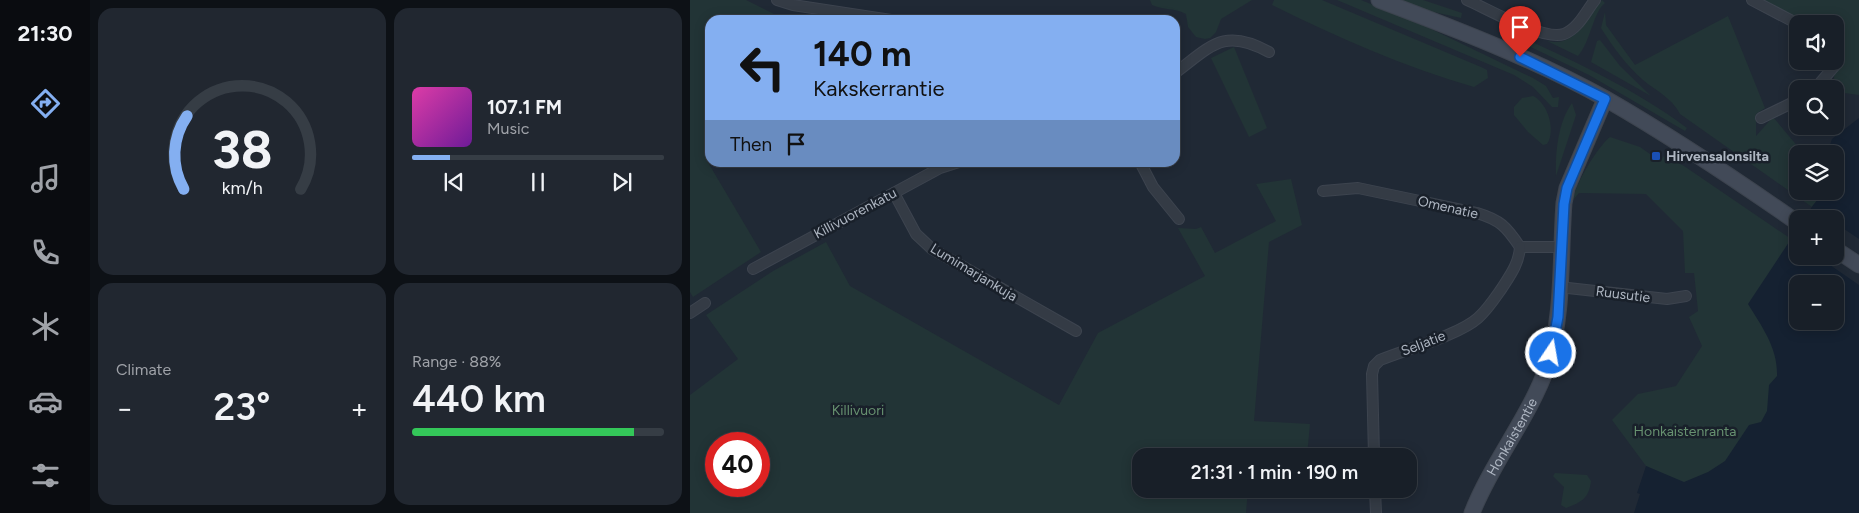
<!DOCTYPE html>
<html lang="en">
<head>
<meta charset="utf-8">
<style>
  :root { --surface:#181f28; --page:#212730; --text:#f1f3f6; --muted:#9fa2a8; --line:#363d45; --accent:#84aff1 }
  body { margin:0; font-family:Figtree,sans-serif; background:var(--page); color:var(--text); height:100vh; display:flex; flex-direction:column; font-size:19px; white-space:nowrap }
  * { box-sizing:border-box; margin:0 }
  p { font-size:16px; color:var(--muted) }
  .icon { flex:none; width:28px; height:28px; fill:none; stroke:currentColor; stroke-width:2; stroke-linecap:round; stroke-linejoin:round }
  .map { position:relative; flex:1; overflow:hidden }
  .details { display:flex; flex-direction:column; gap:8px; padding:8px; background:#0d1116; width:600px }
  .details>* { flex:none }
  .hud { position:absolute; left:15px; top:15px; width:475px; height:152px; border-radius:15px; box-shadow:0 2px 12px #0003,0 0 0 1px var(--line); background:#84aff1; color:#111; overflow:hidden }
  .controls { position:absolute; left:1099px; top:15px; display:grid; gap:10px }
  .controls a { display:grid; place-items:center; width:55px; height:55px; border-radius:10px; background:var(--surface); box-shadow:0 2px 12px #0003,0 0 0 1px var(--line); font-size:25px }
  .speed { position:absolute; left:15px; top:432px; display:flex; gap:10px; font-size:25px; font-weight:700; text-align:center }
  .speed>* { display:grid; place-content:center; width:65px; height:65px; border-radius:50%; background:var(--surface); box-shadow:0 2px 12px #0003,0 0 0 1px var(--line); line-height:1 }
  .speed .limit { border:8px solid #d22; background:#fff; color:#111 }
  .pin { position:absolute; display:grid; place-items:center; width:42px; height:42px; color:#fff; margin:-51px -21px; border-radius:50% 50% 50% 0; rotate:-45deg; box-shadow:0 0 5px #0007 }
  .pin .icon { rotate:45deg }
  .me { position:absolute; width:55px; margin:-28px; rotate:12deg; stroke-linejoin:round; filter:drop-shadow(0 0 4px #0008) }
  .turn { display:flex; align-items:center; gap:18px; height:105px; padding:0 25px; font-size:22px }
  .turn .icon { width:65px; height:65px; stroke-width:2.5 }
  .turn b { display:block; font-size:35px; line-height:42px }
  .then { display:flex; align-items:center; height:48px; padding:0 25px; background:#0003; gap:10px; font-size:19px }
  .big { font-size:38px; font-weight:600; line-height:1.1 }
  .details .tile { flex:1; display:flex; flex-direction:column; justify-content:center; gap:8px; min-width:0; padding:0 18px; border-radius:15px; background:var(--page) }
  .details .dial { align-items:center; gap:0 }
  .dial svg { height:130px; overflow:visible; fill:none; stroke:var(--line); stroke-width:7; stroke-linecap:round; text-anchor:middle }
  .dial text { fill:var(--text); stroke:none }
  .song { display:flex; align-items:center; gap:15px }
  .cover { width:60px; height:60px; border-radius:8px; background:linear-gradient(135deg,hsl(320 70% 55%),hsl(280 70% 35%)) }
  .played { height:5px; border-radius:2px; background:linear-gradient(90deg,var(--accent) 15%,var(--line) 15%) }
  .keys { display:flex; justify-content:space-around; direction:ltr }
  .heat { display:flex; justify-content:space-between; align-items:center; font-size:28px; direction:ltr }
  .charge { height:8px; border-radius:4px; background:linear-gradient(90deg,#34c759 88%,var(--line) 0) }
  .details .tiles { flex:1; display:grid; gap:8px; grid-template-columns:repeat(2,1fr) }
  .trip { position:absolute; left:442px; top:448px; width:285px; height:50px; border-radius:15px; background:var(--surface); box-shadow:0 2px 12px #0003,0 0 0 1px var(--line); font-weight:600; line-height:50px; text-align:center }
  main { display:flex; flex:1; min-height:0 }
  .dock { display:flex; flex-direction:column; width:90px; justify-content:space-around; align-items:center; background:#0a0c10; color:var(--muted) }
  .dock .icon { width:35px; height:35px }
  .dock .on { color:var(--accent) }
  .dock b { font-size:22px; color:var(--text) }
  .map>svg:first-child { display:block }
  .green { fill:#223436; fill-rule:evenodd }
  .water { fill:#152131; fill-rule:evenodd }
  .pier { fill:#202935 }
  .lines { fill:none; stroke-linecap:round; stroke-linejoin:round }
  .street-casing { stroke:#3d444f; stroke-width:12 }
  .secondary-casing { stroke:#3d444f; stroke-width:17 }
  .street { stroke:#343b45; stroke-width:10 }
  .secondary { stroke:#424a58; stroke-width:15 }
  .route-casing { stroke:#114b97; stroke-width:12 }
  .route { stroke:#1a73e8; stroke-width:9 }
  .transit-dot { fill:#1a4fb4; stroke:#19202a; stroke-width:2 }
  .labels { text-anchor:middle; stroke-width:5; stroke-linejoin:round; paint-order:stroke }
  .poi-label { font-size:14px; font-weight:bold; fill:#aeb6c2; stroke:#19202a; text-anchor:start }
  .street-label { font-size:14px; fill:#aeb6c2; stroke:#19202a }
  .park-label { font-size:14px; fill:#679170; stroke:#19202a }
</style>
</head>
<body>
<main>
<nav class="dock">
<b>21:30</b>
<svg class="icon on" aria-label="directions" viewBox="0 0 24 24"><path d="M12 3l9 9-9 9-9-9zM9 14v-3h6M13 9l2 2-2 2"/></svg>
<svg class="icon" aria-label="music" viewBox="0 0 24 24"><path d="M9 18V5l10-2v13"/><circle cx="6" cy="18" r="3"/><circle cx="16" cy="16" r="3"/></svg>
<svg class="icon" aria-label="phone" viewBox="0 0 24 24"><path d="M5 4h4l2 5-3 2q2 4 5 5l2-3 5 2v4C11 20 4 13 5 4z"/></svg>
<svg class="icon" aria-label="climate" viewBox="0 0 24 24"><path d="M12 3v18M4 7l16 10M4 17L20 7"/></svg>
<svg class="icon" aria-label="car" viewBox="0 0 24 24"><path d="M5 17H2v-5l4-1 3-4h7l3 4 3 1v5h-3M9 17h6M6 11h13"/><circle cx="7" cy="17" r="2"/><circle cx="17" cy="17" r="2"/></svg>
<svg class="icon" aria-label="filters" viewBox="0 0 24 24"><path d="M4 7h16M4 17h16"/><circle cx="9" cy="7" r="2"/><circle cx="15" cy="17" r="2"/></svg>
</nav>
<section class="details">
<div class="tiles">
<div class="tile dial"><svg viewBox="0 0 100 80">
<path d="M14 69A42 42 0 1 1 86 69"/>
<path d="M14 69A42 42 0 0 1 16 24" stroke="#84aff1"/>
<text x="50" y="56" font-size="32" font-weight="700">38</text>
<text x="50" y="72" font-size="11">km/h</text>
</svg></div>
<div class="tile">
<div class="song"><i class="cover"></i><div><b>107.1 FM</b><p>Music</p></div></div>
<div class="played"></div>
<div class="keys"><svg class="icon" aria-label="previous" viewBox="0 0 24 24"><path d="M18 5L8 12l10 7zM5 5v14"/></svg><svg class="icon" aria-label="pause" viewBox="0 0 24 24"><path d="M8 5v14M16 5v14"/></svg><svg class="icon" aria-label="next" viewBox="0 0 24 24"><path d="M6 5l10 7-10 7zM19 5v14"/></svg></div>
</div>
<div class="tile"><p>Climate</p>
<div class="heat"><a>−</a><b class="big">23°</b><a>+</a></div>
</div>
<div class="tile"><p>Range · 88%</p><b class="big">440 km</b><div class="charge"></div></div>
</div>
</section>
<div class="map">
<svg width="1169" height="513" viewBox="0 0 1169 513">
  <rect width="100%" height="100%" fill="#202935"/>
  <g class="green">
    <path d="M0,0H56L84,14L114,20H20V156L16,159L71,252L3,297L0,292Z"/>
    <path d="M460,0H562L531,19L526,32L520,38L515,39L506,37L498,27L496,14C485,8 473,10 462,5Z"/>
    <path d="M584,0H632L791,67L797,70L798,78L784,87C714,67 647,37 582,5Z"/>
    <path d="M647,0H671L737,27L843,78L856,86L863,98L869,97L868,107H862L843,87L824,75Z"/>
    <path d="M710,0H733L772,13L771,18L739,11Z"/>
    <path d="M912,0L915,3C903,12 901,41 888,56L857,41C886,48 896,18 912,0Z"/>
    <path d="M1071,0H1169V95L1147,92C1137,74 1153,67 1154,48L1145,40V24H1118Z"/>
    <path d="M915,12L916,25L945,65L1038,16L1075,108L1066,114V136L1083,117L1114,154H1108V191L1138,192L1122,207L990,114C981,97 966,91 953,80C937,66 922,46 911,28Z"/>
    <path d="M818,31C879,59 942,87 997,128L995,131L899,75L816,35Z"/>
    <path d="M910,40L930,66L961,96L901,62L907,41Z"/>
    <path d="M544,47L577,128L559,137L521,58Z"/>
    <path d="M843,96C858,103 866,131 857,144L853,145L838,132L824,115V107L832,98Z"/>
    <path d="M882,103L886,115L866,176C865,153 868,122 882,103Z"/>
    <path d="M920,137L950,147L970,161L974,156L994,166L1107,243L1108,321H1145L1157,313L1057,503L992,482L956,466L922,420L948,394L986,386L1012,346L999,317L1008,311L1004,273H995L993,231L956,194L889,193L883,200C884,186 908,146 920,137Z"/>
    <path d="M601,179L612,225L579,242L564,421L620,424L617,456H451V489H558L556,513H0V395L48,359L16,315L83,271L136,242L160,286L369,405L408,333L515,276L488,228L506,229L511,227L525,253L586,221L566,184ZM26,444H69V486H26Z"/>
    <path d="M865,473L897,475L901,481C899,498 892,502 876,508L871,505L874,487L863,476Z"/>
  </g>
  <path class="water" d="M1169,118V513H944L950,494L947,493L956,466L994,482L1018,472L1035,461L1059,425L1071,422L1077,411L1079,385L1087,376C1088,348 1072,327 1058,304L1107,230L1108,256H1145V219H1114C1122,207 1130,191 1145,191V154H1137L1142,139ZM1108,284H1145V321H1108Z"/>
  <path class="pier" d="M1145,223L1169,239V285L1127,256H1145Z"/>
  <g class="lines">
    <g class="street-casing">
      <g id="street">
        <path d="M87,0L103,5L201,20"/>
        <path d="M777,0C798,9 853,41 874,34C889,28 896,11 905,0"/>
        <path d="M1062,0L1108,24"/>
        <path d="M485,73C521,46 534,27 579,52"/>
        <path d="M1125,89L1147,63L1149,53L1145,46"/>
        <path d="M1071,118L1108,100"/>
        <path d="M450,162L463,187L489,219"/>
        <path d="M633,191L668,188L787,213C810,220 816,226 830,247H871"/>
        <path d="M204,193L226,234L242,249L386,331"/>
        <path d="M63,269L250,168L269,162"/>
        <path d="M869,287L977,299L996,296"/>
        <path d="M0,313L15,303"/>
        <path d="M684,456L682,374L684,366L690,360C717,349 769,335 788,318C798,309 805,298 812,288C821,274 829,263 830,247"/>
        <path d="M685,489L686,513"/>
      </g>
    </g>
    <g class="secondary-casing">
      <g id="secondary">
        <path d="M689,0C766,29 844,59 916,99C982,137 1045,179 1108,223"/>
        <path d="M1145,249L1169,265"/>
        <path id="s1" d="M782,513C802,462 839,418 857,367C874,315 870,257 874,203L877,188L915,99"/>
      </g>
    </g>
    <use href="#street" class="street"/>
    <use href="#secondary" class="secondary"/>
  </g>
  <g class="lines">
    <g class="route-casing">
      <path id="route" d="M830,57L915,99L877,188L874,204L868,317L861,353"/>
    </g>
    <use href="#route" class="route"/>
  </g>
  <rect class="transit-dot" x="961" y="151" width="10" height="10" rx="2.5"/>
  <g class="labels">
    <g class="poi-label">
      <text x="976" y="161">Hirvensalonsilta</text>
    </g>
    <g class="street-label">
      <text transform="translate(758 207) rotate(13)" y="5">Omenatie</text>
      <text transform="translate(165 213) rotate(-28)" y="5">Killivuorenkatu</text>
      <text transform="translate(284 272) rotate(31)" y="5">Lumimarjankuja</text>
      <text transform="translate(933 294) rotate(7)" y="5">Ruusutie</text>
      <text transform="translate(733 343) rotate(-21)" y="5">Seljatie</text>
      <text dy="5" stroke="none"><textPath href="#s1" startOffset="86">Honkaistentie</textPath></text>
    </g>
    <g class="park-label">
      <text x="168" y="415">Killivuori</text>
      <text x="995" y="436">Honkaistenranta</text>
    </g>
  </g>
</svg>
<div class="controls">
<a><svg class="icon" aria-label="sound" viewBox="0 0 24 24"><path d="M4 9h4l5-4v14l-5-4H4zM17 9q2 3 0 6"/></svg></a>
<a><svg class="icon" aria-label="search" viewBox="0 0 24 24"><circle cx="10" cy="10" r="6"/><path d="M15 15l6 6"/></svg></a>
<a><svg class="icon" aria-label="layers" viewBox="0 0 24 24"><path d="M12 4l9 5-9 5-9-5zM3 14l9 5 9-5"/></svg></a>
<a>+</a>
<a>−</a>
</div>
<div class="speed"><div class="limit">40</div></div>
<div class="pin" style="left:830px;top:57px;background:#d93025"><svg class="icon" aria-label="arrive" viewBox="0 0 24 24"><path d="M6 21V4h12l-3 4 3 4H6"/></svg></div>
<svg class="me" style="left:861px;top:353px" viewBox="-20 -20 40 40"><circle r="17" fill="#1a73e8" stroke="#fff" stroke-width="3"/><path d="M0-11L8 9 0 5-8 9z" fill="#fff"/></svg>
<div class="trip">21:31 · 1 min · 190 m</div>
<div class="hud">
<div class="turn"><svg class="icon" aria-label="left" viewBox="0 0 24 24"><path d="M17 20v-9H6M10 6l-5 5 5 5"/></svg><div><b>140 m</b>Kakskerrantie</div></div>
<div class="then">Then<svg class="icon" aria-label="arrive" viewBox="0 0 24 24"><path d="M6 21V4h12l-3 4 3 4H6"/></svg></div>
</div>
</div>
</main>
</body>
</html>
